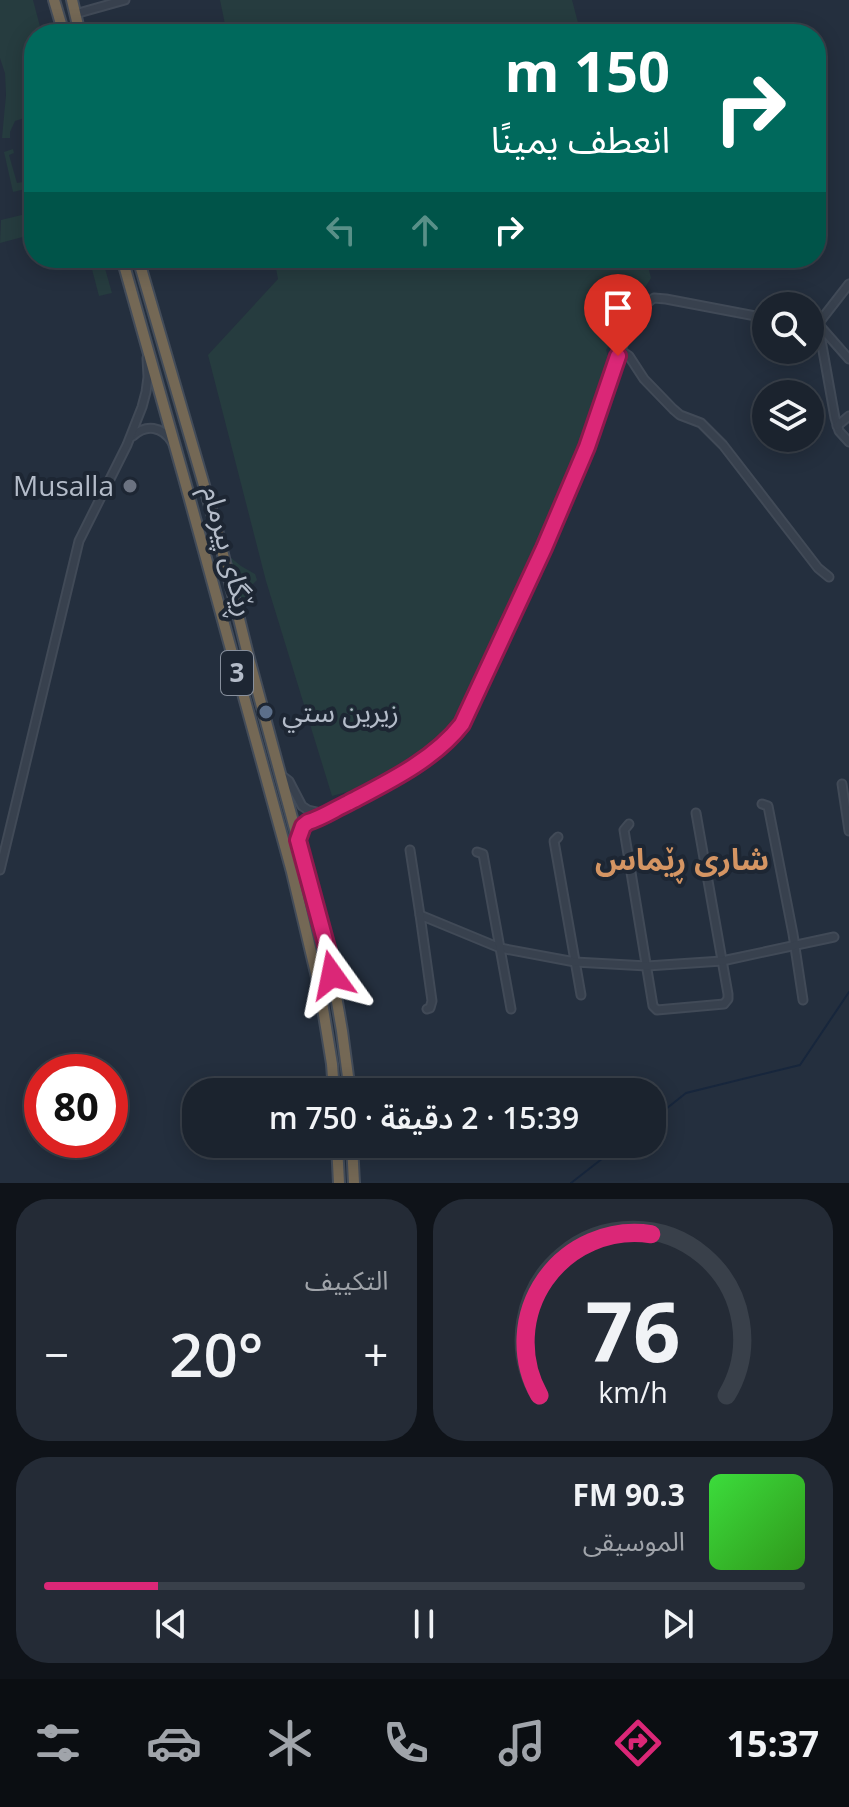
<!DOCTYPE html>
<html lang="ar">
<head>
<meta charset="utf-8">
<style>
  :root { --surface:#1b232e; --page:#242b36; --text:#f1f3f6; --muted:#a0a4aa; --line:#39404a; --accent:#db2777 }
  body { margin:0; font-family:"Open Sans","Noto Sans Arabic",sans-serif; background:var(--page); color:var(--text); direction:rtl; height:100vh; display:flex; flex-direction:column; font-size:30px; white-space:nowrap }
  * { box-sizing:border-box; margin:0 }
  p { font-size:26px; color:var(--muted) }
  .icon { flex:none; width:44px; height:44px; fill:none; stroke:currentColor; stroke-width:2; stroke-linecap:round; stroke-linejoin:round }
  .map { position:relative; height:1183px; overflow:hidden; direction:ltr }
  .panel { display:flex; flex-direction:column; gap:16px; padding:16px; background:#0f1319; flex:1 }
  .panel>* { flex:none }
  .top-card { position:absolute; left:24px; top:24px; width:802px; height:244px; border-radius:32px; box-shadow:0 4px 20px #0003,0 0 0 2px var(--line); direction:rtl; background:#00695c; color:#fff; overflow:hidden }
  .fabs { position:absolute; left:752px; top:292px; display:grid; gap:16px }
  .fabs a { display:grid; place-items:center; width:72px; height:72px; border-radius:50%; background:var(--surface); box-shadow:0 4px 20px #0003,0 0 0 2px var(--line); font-size:40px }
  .speed { position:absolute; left:24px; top:1054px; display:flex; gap:16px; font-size:40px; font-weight:700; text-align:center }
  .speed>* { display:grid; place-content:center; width:104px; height:104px; border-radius:50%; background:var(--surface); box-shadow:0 4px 20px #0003,0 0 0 2px var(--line); line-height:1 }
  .speed .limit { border:12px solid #d22; background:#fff; color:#111 }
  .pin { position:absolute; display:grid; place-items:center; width:68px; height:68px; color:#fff; margin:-82px -34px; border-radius:50% 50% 50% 0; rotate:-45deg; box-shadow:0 0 8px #0007 }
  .pin .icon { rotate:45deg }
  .me { position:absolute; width:88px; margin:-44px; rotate:348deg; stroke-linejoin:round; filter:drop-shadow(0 0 6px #0008) }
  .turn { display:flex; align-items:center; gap:28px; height:168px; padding:0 24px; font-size:36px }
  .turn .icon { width:104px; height:104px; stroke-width:2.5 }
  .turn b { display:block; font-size:56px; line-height:68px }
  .lanes { display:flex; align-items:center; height:76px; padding:0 24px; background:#0003; justify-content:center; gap:40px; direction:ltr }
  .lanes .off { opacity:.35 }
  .big { font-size:60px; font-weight:600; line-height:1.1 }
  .panel .tile { flex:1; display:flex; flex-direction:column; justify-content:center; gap:12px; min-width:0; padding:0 28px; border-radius:32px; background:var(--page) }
  .panel .dial { align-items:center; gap:0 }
  .dial svg { height:208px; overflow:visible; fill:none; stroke:var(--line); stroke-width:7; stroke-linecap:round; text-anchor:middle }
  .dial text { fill:var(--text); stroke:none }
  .song { display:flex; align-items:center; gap:24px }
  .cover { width:96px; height:96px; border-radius:12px; background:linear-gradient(135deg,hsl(120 70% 55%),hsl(110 70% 35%)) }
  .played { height:8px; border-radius:4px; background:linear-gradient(90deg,var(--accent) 15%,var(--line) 15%) }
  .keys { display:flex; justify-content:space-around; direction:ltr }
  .heat { display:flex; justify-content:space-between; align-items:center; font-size:44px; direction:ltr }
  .panel .tiles { flex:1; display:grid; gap:16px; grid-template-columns:1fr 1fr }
  .tile:last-child { grid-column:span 2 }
  .trip { position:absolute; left:182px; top:1078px; width:484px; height:80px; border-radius:32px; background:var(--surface); box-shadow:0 4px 20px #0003,0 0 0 2px var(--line); font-weight:600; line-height:80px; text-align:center; direction:rtl }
  .dock { display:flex; height:128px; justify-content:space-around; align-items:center; background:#0b0e12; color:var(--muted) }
  .dock .icon { width:56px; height:56px }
  .dock .current { color:var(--accent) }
  .dock b { font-size:36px; color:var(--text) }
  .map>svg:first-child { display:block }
  .green { fill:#263c3f }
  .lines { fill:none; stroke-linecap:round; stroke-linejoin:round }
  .stream { stroke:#17263c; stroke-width:2 }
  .minor-casing { stroke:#414a57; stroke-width:11 }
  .highway-casing { stroke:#434c59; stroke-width:14 }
  .minor { stroke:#38414e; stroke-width:7 }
  .highway { stroke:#746855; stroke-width:10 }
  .route-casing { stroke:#8e194d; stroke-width:20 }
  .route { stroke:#db2777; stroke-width:14 }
  .worship-dot { fill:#6b7280; stroke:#1d2633; stroke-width:3 }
  .service-dot { fill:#5c6f8a; stroke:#1d2633; stroke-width:3 }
  .labels { text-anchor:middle; stroke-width:8; stroke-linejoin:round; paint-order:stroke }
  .shield { fill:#1d2633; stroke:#878f9c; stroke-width:2 }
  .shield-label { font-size:26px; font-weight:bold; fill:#b4bcc9 }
  .poi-label { font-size:28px; fill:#b4bcc9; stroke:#1d2633; text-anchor:end }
  .street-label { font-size:28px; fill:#b4bcc9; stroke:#1d2633 }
  .neighbourhood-label { font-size:30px; font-weight:bold; fill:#d59563; stroke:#1d2633 }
</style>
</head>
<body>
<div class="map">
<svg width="849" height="1183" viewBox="0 0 849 1183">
  <rect width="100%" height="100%" fill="#242f3e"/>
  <g class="green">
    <path d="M0,0H33L42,34H34V115L15,121L10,132V138H2L6,95L5,73L0,58Z"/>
    <path d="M220,0H572L581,34H227Z"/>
    <path d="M13,149L14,153L9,155L17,183L23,182L24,187L34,185V187L13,192L4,152Z"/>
    <path d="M34,212V234L0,243L1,220Z"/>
    <path d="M89,258H102L112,293L99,296Z"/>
    <path d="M274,258H646L651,278L606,350L611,365L585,438L465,705L452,728L438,742L408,763L369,786L332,796L266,581L208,355L278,279Z"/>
    <path d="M230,557L241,566L255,574L257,580L252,585L243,607Z"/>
  </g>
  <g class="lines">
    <g class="stream">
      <path d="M652,1120L686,1093L800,1065L849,992"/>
      <path d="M571,1183L621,1144"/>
    </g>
    <g class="minor-casing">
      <g id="minor">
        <path d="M75,14L125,0"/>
        <path d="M818,323L835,418L839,431L849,442"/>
        <path d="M819,325L849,359"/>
        <path d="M810,326L821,320L849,284"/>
        <path d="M620,350L629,356L644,379L673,409L680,415L701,423L723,445L818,568L829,577"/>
        <path d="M837,426L849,416"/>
        <path d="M133,436C146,424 162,426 172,442"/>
        <path d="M280,774L289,781L302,806L308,810L326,814"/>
        <path d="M842,784L849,831"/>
        <path d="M762,804L768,806L793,934L803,1000"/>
        <path d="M629,824L624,830L653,1006L657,1010L724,1004L728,999V994L696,813"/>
        <path d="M558,837L554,841L581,995"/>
        <path d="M299,838L305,824L376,788L424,760L447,741L462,724L544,548L587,447L618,356L632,324L642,308L651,300L654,298L666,299L766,318"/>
        <path d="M410,850L420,915L500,948L575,962L647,966L722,961L834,937"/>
        <path d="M477,852L483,854L511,1009"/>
        <path d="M0,870L79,541L127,445L142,407L146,392L148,377L147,358"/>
        <path d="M420,915L432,1001L430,1008L427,1009"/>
      </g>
    </g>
    <g class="highway-casing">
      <g id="highway">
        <path d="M54,0L64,34"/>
        <path d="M72,0L80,34"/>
        <path d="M122,258L184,478L292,872L320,990L332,1064L334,1092"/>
        <path d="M138,258L217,530L248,655L329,955L342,1031L350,1092"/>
        <path d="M337,1144L339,1183"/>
        <path d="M352,1144L354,1183"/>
      </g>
    </g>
    <use href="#minor" class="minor"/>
    <use href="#highway" class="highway"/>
  </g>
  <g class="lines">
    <g class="route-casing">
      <path id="route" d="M332,975L329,955L298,840L303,826L308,822C322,818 335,809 348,803C388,782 434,760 462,724L544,548L587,447L618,356"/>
    </g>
    <use href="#route" class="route"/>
  </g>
  <circle class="worship-dot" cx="130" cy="486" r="8"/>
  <circle class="service-dot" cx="266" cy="712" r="8"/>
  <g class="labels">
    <rect class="shield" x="221" y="651" width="32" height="44" rx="6"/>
    <g class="shield-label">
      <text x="237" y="682">3</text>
    </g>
    <g class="poi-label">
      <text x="114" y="496">Musalla</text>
      <text x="282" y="722" text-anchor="start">زيرين ستي</text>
    </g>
    <g class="street-label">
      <text transform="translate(229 551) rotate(75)" y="10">ڕێگای پیرمام</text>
    </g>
    <g class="neighbourhood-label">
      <text x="682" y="870">شاری ڕێماس</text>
    </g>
  </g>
</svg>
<div class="fabs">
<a><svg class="icon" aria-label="search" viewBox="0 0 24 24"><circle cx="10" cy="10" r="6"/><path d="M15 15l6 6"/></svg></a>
<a><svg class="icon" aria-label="layers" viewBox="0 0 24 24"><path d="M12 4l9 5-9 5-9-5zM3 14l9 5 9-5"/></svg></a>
</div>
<div class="speed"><div class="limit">80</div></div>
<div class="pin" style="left:618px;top:356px;background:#d93025"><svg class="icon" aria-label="arrive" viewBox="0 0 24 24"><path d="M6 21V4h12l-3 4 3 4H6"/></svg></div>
<svg class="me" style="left:332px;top:975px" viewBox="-20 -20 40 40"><path d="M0-17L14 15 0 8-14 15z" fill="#db2777" stroke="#fff" stroke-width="4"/></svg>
<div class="trip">15:39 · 2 دقيقة · 750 m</div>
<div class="top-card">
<div class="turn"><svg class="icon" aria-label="right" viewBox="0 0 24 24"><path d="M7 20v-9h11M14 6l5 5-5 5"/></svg><div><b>150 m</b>انعطف يمينًا</div></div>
<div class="lanes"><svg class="icon off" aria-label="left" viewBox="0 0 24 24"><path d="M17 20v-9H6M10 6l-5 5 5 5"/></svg><svg class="icon off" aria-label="ahead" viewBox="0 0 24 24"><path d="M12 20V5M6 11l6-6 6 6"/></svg><svg class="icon" aria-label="right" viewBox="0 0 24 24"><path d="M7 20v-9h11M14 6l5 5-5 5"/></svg></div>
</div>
</div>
<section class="panel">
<div class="tiles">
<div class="tile dial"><svg viewBox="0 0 100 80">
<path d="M14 69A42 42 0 1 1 86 69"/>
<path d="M14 69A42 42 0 0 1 57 7" stroke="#db2777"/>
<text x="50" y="56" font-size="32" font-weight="700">76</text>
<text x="50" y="72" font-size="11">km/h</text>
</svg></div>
<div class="tile"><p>التكييف</p>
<div class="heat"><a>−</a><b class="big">20°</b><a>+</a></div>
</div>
<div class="tile">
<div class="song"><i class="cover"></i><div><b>90.3 FM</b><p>الموسيقى</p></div></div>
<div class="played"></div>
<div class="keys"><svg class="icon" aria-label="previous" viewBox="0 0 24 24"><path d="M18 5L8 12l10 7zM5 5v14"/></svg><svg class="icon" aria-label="pause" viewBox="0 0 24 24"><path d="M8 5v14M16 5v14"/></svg><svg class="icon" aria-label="next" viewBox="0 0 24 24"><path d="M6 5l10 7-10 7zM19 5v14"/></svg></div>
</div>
</div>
</section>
<nav class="dock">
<b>15:37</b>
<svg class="icon current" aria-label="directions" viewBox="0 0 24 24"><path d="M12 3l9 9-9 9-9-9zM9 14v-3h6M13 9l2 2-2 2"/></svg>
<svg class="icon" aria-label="music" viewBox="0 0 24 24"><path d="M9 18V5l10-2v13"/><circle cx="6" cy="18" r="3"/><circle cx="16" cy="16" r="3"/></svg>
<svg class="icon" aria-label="phone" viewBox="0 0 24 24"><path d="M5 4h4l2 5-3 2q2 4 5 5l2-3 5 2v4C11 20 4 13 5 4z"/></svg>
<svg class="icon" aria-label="climate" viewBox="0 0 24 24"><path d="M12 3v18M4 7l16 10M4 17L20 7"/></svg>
<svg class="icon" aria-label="car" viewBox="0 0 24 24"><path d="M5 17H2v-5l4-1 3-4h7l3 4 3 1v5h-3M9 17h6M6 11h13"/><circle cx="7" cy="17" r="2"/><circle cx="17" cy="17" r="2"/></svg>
<svg class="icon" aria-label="filters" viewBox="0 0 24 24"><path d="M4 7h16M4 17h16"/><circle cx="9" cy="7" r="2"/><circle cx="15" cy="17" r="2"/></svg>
</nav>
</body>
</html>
